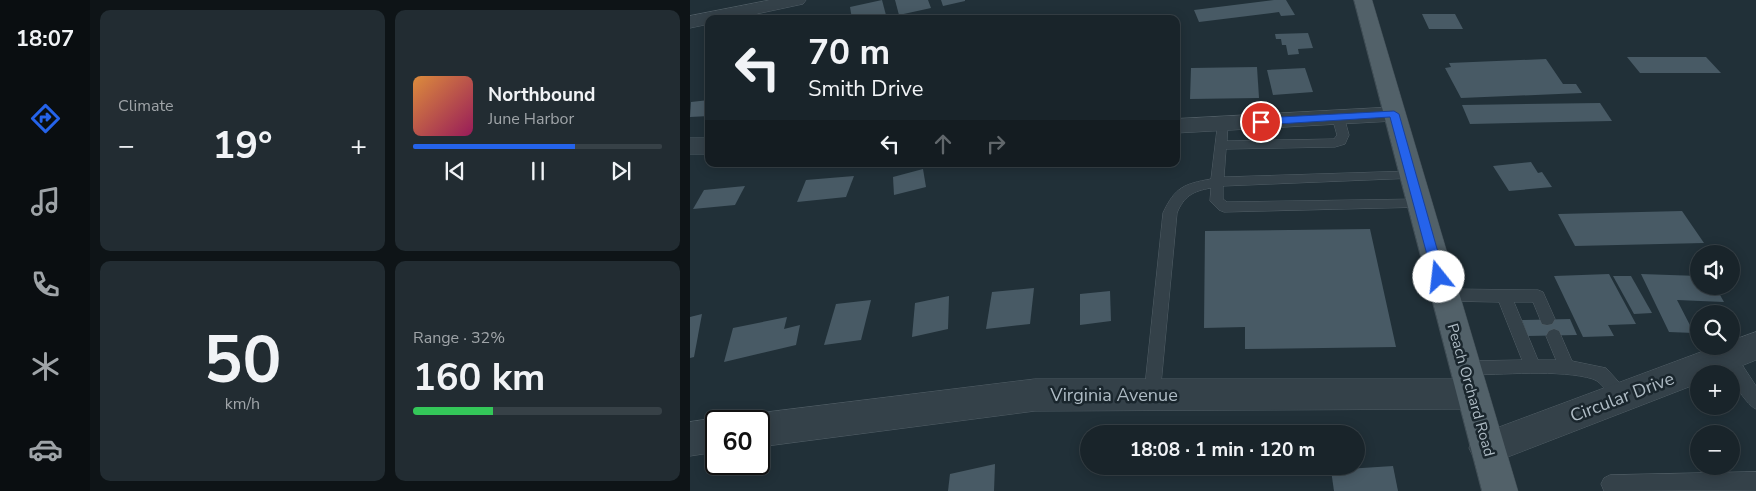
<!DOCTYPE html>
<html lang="en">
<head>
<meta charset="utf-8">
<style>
  :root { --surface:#19242a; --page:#222c32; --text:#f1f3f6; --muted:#9fa4a8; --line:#374147; --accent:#2563eb }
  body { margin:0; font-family:"Nunito Sans",sans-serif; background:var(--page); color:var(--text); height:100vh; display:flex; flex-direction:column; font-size:19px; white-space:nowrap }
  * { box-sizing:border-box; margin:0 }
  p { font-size:16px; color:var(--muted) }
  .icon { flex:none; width:28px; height:28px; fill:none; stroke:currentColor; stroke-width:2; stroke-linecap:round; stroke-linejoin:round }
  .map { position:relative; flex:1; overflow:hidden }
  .panel { display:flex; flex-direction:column; gap:10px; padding:10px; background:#0e1417; width:600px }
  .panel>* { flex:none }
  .top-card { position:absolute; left:15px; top:15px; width:475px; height:152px; border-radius:10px; box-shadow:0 2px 12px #0003,0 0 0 1px var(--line); background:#19242a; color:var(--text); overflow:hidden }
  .controls { position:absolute; left:1000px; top:245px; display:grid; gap:10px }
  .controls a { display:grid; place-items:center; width:50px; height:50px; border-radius:50%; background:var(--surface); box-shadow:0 2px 12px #0003,0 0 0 1px var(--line); font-size:25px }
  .speed { position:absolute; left:15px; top:410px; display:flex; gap:10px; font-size:25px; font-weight:700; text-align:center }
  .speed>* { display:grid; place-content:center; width:65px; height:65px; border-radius:50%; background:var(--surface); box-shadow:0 2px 12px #0003,0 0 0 1px var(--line); line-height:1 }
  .speed .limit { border:2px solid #111; border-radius:8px; background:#fff; color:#111 }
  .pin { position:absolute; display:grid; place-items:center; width:42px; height:42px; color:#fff; margin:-21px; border:2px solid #fff; border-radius:50%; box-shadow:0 1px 5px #0007 }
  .me { position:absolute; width:55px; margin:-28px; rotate:344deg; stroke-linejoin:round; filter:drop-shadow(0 0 4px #0008) }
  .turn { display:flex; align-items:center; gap:18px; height:105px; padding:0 20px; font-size:22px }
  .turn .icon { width:65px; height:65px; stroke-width:2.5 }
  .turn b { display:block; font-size:35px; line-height:42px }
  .lanes { display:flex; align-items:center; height:48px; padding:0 20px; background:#0003; justify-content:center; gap:25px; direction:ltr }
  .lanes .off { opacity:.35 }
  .big { font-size:38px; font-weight:700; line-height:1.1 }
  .panel .card { flex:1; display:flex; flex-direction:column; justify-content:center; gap:8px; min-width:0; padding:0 18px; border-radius:10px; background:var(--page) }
  .panel .dial { align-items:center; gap:0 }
  .dial b { font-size:65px; line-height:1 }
  .song { display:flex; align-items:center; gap:15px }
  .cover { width:60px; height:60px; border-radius:8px; background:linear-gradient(135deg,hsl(30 70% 55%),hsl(330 70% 35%)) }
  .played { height:5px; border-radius:2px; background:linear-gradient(90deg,var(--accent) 65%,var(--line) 65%) }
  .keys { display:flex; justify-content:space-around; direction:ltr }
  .heat { display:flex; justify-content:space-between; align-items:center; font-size:28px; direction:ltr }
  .charge { height:8px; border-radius:4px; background:linear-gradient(90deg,#34c759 32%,var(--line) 0) }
  .panel .tiles { flex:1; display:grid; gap:10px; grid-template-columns:repeat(2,1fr) }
  .trip { position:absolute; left:390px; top:425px; width:285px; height:50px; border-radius:25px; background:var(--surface); box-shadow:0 2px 12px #0003,0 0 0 1px var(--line); font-weight:700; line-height:50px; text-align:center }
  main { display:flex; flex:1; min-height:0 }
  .tab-bar { display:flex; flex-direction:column; width:90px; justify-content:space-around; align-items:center; background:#0a0e11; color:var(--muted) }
  .tab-bar .icon { width:35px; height:35px }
  .tab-bar .active { color:var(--accent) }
  .tab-bar b { font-size:22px; color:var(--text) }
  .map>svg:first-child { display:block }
  .building { fill:#485a65 }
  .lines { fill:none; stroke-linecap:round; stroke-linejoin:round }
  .lane-casing { stroke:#525f67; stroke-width:1 }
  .street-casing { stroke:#525f67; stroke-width:1 }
  .primary-casing { stroke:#404d55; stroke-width:1 }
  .lane { fill:#344149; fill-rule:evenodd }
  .street { fill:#344149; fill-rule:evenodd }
  .primary { fill:#526169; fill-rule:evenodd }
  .route { fill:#2563eb; stroke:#184099 }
  .labels { text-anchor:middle; stroke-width:5; stroke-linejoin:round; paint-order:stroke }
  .street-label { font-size:15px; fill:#afbcc5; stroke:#1a262d }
  .near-street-label { font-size:18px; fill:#afbcc5; stroke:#1a262d }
</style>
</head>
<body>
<main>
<nav class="tab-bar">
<b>18:07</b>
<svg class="icon active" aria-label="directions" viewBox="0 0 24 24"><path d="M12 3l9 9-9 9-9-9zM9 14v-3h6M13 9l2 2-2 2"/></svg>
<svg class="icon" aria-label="music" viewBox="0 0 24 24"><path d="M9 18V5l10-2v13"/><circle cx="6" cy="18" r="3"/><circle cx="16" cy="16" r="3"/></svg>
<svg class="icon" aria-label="phone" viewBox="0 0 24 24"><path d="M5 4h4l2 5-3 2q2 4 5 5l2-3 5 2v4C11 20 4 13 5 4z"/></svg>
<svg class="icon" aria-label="climate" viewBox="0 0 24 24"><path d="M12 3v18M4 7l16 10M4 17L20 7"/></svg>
<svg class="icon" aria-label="car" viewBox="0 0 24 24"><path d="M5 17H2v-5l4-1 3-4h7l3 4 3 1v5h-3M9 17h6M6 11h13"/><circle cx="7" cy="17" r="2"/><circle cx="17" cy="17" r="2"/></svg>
</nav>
<section class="panel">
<div class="tiles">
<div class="card"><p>Climate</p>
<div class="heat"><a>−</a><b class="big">19°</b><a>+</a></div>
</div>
<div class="card">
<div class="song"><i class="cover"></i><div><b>Northbound</b><p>June Harbor</p></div></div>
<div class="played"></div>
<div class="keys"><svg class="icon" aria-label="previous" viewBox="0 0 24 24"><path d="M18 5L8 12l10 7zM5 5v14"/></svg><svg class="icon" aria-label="pause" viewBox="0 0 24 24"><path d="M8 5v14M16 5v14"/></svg><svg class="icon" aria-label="next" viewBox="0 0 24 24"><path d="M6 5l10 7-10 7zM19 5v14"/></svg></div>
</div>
<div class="card dial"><b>50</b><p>km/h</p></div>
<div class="card"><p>Range · 32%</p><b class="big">160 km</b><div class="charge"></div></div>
</div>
</section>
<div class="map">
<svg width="1066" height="491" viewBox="0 0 1066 491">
  <rect width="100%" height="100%" fill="#213038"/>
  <g class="building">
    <path d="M192,0L197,19H162L160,7Z"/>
    <path d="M205,0H238L241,8L209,15Z"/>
    <path d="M251,0H275V1L253,6Z"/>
    <path d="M584,0H596L605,15L591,16L589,12L509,22L504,10Z"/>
    <path d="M732,14H765L773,29H739Z"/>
    <path d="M618,33L623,48L608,49L609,54L598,55L596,45H592L591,39H586L585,34Z"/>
    <path d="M937,57H1016L1031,73H950Z"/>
    <path d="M856,59L873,84H886L892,93L771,98L755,68L761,67L759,63Z"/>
    <path d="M567,67L569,98L500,99L501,68Z"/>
    <path d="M615,68L623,92L583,95L577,70Z"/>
    <path d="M19,100V116L0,117L1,102Z"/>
    <path d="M910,103L922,121L780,124L772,105Z"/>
    <path d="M841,162L848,173L852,172L862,187L819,191L803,166Z"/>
    <path d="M233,169L236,187L204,195L203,177Z"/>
    <path d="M164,176L156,197L107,202L116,180Z"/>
    <path d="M55,186L45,205L3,209L14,190Z"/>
    <path d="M992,211L1014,243L885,246L868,214Z"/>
    <path d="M680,229L706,347L555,349V327L514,328L515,231Z"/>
    <path d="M919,274L946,324L918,325L924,336L893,337L864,276Z"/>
    <path d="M951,274L1009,276V286L1026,288L1034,302L987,300L1004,333L979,332Z"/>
    <path d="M923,276H941L962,313L944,314Z"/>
    <path d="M344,288L340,324L296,329L302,292Z"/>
    <path d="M420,291L421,321L390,325V294Z"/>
    <path d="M259,296L258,329L222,337L225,303Z"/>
    <path d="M181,300L171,340L134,345L146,304Z"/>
    <path d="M12,314L4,357L0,358V317Z"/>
    <path d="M97,317L94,329L110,325L106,345L34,362L43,328Z"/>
    <path d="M880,319L887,335L838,336L832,320Z"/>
    <path d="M305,464L304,491H258L260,474Z"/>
    <path d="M703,466L708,491H644L641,470Z"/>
  </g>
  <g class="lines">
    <g class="lane-casing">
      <g id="lane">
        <path d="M648,113L654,117L659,135L655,144L645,147L536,149L534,177L721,171L725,172L727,175L725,178L533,186V199L537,202L729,199L734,201L735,204L734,207L534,212L529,210L520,201L521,188C503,191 494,196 487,213L470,395L468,400L462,403L456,400L454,395L473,213C485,187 494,184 521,179L528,121H536L538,124L537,141L644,139L647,135L642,117Z"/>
        <path d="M754,289L848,290L853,292L865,319L862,324L857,325L852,324L843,302H824L848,360H866L856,336L859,331L864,329L869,331L882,361L916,368L937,391L939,397L937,403L931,405C919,400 915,383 903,379C871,369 810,375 775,375L769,373L767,368L769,363L775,361L832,360L809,302L754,301L749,299L747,295L749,291Z"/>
        <path d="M1037,349L1043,351L1066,386V409C1054,404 1035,368 1029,356L1031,351Z"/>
        <path d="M1066,472V490L914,491L911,484L914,478L920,475Z"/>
      </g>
    </g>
    <g class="street-casing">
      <g id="street">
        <path d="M80,0H116L113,4L43,19H19V24L0,28V16Z"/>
        <path d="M704,107L712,109L715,114L712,119L704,121L486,133V119Z"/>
        <rect x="0" y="138" width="19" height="16"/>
        <path d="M1066,332V360L1031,374H1009V383L797,465L785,460L779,448L785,436L1027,346H1041V341Z"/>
        <path d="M345,379H782L794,383L799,394L794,405L782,409L345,411L69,447V421H55L57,418L69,413Z"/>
        <path d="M26,418L34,421H26V452L0,456V422Z"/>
      </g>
    </g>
    <g class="primary-casing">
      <path id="primary" d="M664,0H682L828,491H792Z"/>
    </g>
    <use href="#lane" class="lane"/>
    <use href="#street" class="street"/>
    <use href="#primary" class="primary"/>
  </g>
  <path class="route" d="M704,111L709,114L755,277L754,280H745L743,277L700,117L571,125L566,122L571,118Z"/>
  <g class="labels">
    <g class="street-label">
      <text transform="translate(781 390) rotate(74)" y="5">Peach Orchard Road</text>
    </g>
    <g class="near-street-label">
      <text x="424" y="401">Virginia Avenue</text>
      <text transform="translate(932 397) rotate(-21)" y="6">Circular Drive</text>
    </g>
  </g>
</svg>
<div class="controls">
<a><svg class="icon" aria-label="sound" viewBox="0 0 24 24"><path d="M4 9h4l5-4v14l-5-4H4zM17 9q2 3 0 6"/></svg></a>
<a><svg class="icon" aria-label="search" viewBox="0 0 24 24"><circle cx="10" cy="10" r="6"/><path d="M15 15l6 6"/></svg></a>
<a>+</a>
<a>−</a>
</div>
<div class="speed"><div class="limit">60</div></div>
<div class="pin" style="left:571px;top:122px;background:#d93025"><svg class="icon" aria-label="arrive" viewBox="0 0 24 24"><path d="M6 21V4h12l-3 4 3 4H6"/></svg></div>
<svg class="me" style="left:749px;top:277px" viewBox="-20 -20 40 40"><circle r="19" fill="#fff"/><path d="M0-13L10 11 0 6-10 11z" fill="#2563eb"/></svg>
<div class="trip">18:08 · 1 min · 120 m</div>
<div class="top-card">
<div class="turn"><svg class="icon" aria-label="left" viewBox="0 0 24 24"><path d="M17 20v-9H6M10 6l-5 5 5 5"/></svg><div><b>70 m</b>Smith Drive</div></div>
<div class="lanes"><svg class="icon" aria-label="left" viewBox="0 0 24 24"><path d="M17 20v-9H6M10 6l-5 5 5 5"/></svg><svg class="icon off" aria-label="ahead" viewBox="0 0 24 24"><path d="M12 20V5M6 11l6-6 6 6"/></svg><svg class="icon off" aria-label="right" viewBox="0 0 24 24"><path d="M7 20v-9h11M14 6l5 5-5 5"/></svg></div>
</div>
</div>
</main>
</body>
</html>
